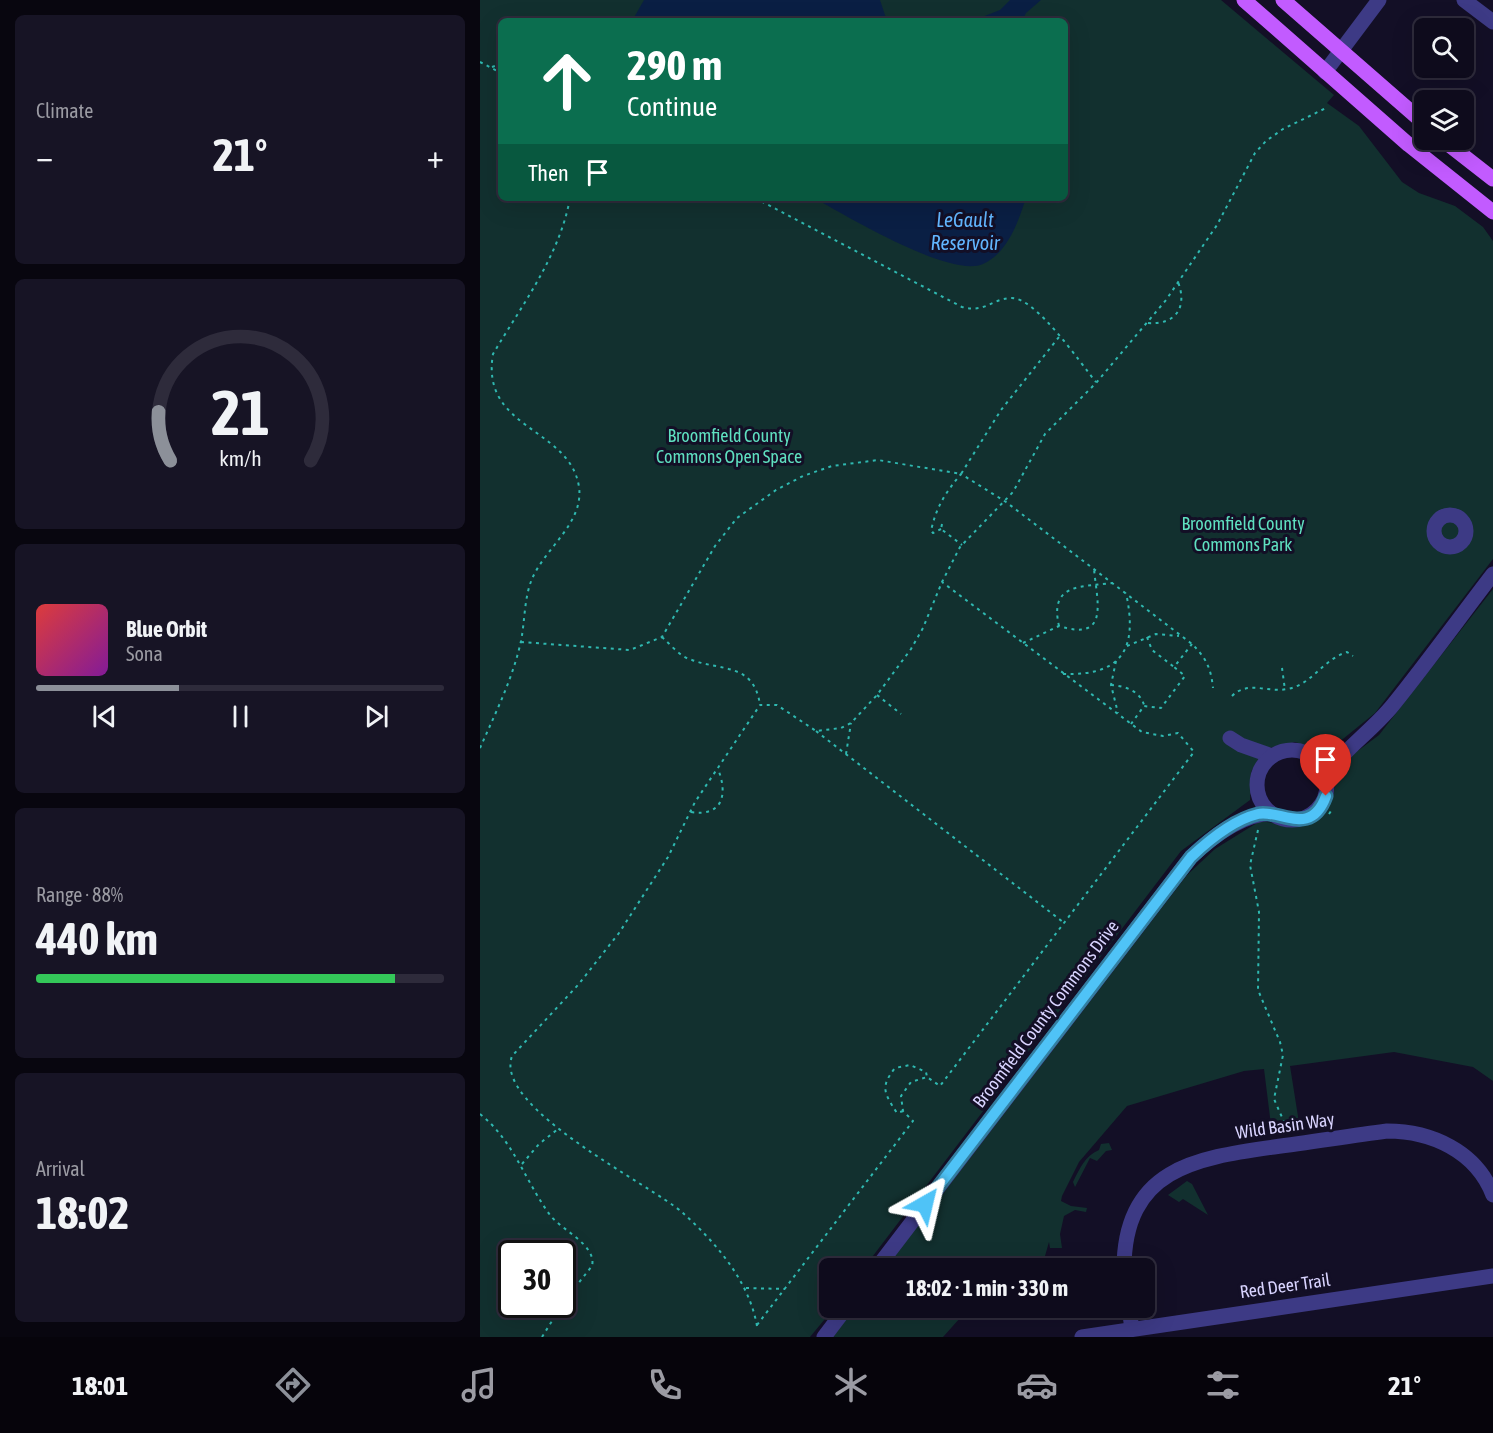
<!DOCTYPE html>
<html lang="en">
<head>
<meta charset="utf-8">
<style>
  :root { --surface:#0e0b1c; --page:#171425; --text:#f1f3f6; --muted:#9b9ba3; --line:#2e2b3b; --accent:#8c9099 }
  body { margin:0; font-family:"Asap Condensed",sans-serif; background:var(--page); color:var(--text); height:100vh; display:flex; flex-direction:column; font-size:22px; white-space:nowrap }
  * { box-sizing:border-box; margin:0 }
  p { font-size:20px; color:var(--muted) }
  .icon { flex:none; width:33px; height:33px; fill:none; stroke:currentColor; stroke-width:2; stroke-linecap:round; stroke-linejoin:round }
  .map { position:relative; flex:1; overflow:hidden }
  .panel { display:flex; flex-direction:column; gap:15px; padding:15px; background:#08060f; width:480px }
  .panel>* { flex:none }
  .top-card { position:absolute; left:18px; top:18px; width:570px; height:183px; border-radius:9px; box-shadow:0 6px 24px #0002,0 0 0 2px var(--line); background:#0b6e4f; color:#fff; overflow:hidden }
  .fabs { position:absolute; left:934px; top:18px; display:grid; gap:12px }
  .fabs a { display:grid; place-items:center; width:60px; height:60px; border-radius:9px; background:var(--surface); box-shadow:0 6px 24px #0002,0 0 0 2px var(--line); font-size:30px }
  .speed { position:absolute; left:18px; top:1240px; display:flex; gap:12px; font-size:30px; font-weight:700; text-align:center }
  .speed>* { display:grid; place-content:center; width:78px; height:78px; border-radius:50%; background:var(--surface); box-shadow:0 6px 24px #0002,0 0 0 2px var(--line); line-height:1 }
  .speed .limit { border:3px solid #111; border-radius:9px; background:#fff; color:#111 }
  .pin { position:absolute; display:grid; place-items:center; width:51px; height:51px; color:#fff; margin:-62px -26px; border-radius:50% 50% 50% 0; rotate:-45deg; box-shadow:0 0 6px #0007 }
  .pin .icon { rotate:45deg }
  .me { position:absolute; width:66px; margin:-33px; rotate:37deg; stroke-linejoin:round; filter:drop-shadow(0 0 4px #0008) }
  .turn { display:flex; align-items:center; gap:21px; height:126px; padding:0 30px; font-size:27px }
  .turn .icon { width:78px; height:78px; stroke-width:2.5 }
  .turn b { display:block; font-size:42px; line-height:51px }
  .then { display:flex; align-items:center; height:57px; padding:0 30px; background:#0003; gap:12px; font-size:22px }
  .big { font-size:45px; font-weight:700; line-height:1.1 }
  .panel .card { flex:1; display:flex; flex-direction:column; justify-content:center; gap:9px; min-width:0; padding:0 21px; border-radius:9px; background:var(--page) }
  .panel .dial { align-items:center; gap:0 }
  .dial svg { height:156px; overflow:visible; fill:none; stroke:var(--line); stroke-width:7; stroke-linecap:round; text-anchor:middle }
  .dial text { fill:var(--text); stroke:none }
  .song { display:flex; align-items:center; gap:18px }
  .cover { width:72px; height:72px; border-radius:9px; background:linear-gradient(135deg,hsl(0 70% 55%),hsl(290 70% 35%)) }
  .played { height:6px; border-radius:3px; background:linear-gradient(90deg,var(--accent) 35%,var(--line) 35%) }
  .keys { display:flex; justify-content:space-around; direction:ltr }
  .heat { display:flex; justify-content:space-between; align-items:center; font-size:33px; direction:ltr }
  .charge { height:9px; border-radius:4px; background:linear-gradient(90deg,#34c759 88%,var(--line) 0) }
  .trip { position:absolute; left:339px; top:1258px; width:336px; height:60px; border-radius:9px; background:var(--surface); box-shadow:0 6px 24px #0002,0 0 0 2px var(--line); font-weight:700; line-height:60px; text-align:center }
  .dock { display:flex; height:96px; justify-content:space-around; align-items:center; background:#06040b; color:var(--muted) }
  .dock .icon { width:42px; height:42px }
  .dock .active { color:var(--accent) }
  .dock b { font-size:27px; color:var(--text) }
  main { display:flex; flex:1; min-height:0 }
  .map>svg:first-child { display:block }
  .green { fill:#12302f; fill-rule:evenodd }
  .water { fill:#0a1f44 }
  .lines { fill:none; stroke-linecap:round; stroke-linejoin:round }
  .path { stroke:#2fb8b0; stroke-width:2; stroke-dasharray:3 4.5; stroke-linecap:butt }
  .minor { stroke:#3d3a85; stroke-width:15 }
  .major { stroke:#c25bff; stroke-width:15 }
  .route-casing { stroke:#337fa1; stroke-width:15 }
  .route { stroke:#4fc3f7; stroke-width:10 }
  .labels { text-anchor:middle; stroke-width:6; stroke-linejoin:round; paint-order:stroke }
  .park-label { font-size:18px; fill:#5fe0c0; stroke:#130f26 }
  .street-label { font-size:18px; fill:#d9d4ff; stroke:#130f26 }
  .water-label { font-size:20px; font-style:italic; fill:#62b6ff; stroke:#130f26 }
</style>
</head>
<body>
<main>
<section class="panel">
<div class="card"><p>Climate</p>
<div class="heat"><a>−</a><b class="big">21°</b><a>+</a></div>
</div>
<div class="card dial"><svg viewBox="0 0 100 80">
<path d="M14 69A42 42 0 1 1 86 69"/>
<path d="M14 69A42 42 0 0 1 8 44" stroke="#8c9099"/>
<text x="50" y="56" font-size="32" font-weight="700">21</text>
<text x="50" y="72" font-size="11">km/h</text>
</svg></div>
<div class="card">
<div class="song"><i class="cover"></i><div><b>Blue Orbit</b><p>Sona</p></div></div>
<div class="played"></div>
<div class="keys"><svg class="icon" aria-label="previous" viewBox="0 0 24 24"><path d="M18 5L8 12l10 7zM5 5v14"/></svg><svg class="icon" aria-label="pause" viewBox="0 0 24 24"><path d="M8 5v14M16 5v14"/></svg><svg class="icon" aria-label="next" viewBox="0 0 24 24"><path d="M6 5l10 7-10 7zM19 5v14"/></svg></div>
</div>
<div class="card"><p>Range · 88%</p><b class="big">440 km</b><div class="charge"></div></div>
<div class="card"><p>Arrival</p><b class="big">18:02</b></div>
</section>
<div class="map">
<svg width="1013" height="1337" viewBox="0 0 1013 1337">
  <rect width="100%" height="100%" fill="#130f26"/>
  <g class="green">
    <path d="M0,0H741L854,95L847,103L879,126L922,182L939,193L975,206L1003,227L1013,241V559L895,713L853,747L840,750L815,742L789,748L780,756L771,772L770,800L701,851L383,1269H350V1308H354L330,1337H0ZM21,21H585V198H21ZM32,1254H82V1305H32Z"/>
    <path d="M1013,589V1081L993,1067L914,1052L810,1066L820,1129L792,1133L784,1069L764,1071L647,1106L599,1162L582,1196L581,1201L591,1206L607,1208L606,1212L595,1210L584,1216L580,1234L582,1248H570L569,1242L565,1256L544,1269H404L706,876L735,849L780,821L814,826L834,822L853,795L858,771L871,756L899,735Z"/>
    <path d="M629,1143L632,1150L626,1151L617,1161L610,1158L595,1187L593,1182C600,1168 605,1156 619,1150L621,1144Z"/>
    <path d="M707,1181L712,1184L728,1215L703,1199L699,1202L688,1195Z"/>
    <path d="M374,1308H489L463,1337H353Z"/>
  </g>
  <g class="water">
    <path d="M164,0H400L407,21H152Z"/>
    <path d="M530,0H561L546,13L542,21H492L520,10Z"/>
    <path d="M334,198H543L545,201C537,225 527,253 503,264C471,279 365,215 334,198Z"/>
  </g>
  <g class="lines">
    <g class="path">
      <path d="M0,62L21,73"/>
      <path d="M12,67L21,64"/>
      <path d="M275,198L482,307C506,313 511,299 531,298C556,297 600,363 616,382"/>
      <path d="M668,323C695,325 708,308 698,282"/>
      <path d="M462,524L461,529L482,545"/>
      <path d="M461,529L453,533L451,531C456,507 466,492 481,474L526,502L712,644C726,658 731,668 733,688"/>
      <path d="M579,626C569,583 601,587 633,583"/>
      <path d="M182,637C191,645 200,657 212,660C242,671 274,663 280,705"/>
      <path d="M667,637L672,650L694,667"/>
      <path d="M41,642L150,650L182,637L235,546L257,518L296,490L323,476L352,466L398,460L481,474L521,410L579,337"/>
      <path d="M543,643L579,626C630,642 617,602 614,569"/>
      <path d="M647,646L676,634L699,636"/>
      <path d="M636,661L631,685L638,713"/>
      <path d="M802,668L805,690"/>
      <path d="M583,674C643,676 658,648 646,593"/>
      <path d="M631,685C645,686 660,691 664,705"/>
      <path d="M397,695L421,714"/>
      <path d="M752,696C768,680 788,693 807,689C832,685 842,660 867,652L873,656"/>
      <path d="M651,724L664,706L681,708L705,676L694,667L712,644"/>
      <path d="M336,731L583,922"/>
      <path d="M0,748C15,714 33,678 41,641C45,621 44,598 52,579C65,548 104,523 99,487C90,427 0,430 13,354C42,305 80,255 90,198"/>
      <path d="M366,754L371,723"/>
      <path d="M211,812C243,817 248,794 238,769"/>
      <path d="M849,814L851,811"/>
      <path d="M778,830L770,865L779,912L778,990L800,1042L803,1055L794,1099L808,1131"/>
      <path d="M423,1111L417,1113C404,1093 400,1087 415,1068L430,1065L446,1072L447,1077"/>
      <path d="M0,1114C34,1141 45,1181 70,1215C81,1230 117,1245 112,1266L82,1304"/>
      <path d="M42,1164L59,1144L78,1129"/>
      <path d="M266,1288L305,1289"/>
      <path d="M277,1325L433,1121L423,1111L421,1096L431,1082L447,1077L460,1086L714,752L698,733L683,736L662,732L462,582"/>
      <path d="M277,1326C269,1281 237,1244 203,1213C170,1184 13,1108 32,1056L98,985L139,933L188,857L215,802L280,705H297L336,731L361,728L371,723L397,695L431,649L443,628L462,582L480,547L533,492L565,434L616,383L686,300L737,225L775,153L786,141L803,129L846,108"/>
      <path d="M62,1337L82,1305"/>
    </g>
    <g class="minor">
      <path d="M984,0L1013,22"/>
      <path d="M845,72L899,0"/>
      <circle cx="970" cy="531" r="16"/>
      <path d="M750,738L761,745L792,756"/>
      <circle cx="812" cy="785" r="35"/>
      <path d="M846,775C865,748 892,731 913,705C947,663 980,617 1013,574"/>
      <path d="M396,1269L711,857C732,837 761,815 791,813"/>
      <path d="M644,1269C644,1169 715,1158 794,1147C832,1142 869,1136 907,1131C951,1131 996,1151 1013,1195"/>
      <path d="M649,1308L652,1329"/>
      <path d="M344,1337L366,1308"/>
      <path d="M602,1337L1013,1276"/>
    </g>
    <g class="major">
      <path d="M764,0L929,145L1013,212"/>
      <path d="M803,0L945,124"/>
      <path d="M963,140L1013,179"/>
    </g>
  </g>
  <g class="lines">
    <g class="route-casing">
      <path id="route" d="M445,1204L711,857C729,840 753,820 778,814C800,809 831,838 846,796"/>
    </g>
    <use href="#route" class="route"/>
  </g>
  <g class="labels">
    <g class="park-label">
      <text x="249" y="442">Broomfield County<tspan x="249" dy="21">Commons Open Space</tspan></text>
      <text x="763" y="530">Broomfield County<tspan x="763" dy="21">Commons Park</tspan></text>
    </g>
    <g class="street-label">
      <text transform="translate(566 1014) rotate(-53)" y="6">Broomfield County Commons Drive</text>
      <text transform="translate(805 1126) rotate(-8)" y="6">Wild Basin Way</text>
      <text transform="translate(805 1286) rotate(-8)" y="6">Red Deer Trail</text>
    </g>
    <g class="water-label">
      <text x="485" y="227">LeGault<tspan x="485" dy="23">Reservoir</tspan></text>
    </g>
  </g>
</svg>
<div class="fabs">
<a><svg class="icon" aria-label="search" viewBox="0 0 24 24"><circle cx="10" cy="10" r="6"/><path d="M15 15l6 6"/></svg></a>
<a><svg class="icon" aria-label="layers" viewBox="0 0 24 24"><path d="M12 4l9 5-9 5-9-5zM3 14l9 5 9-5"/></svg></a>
</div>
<div class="speed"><div class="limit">30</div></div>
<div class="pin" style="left:846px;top:796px;background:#d93025"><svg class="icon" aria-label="arrive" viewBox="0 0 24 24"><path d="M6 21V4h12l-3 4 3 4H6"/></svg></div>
<svg class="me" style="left:445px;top:1204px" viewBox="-20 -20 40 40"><path d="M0-17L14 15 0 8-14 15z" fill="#4fc3f7" stroke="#fff" stroke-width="4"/></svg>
<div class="trip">18:02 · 1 min · 330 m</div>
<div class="top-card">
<div class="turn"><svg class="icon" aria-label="ahead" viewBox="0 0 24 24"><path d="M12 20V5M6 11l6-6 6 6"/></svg><div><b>290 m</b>Continue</div></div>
<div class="then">Then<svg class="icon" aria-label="arrive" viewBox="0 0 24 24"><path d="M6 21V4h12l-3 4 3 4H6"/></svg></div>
</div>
</div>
</main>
<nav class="dock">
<b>18:01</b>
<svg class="icon active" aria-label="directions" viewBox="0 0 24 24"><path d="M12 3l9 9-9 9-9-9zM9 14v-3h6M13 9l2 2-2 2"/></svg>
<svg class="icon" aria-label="music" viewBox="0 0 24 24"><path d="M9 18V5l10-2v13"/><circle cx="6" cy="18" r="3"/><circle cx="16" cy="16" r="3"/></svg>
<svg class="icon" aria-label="phone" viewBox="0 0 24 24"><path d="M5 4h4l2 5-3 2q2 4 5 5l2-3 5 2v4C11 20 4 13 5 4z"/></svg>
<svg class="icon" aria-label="climate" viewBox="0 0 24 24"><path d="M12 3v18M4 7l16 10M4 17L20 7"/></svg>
<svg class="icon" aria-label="car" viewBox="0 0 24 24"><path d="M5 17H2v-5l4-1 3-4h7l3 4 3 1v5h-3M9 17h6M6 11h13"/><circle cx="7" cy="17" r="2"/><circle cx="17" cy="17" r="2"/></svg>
<svg class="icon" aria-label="filters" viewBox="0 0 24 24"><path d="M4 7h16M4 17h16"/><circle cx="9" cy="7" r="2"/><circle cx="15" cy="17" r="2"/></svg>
<b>21°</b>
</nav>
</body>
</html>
